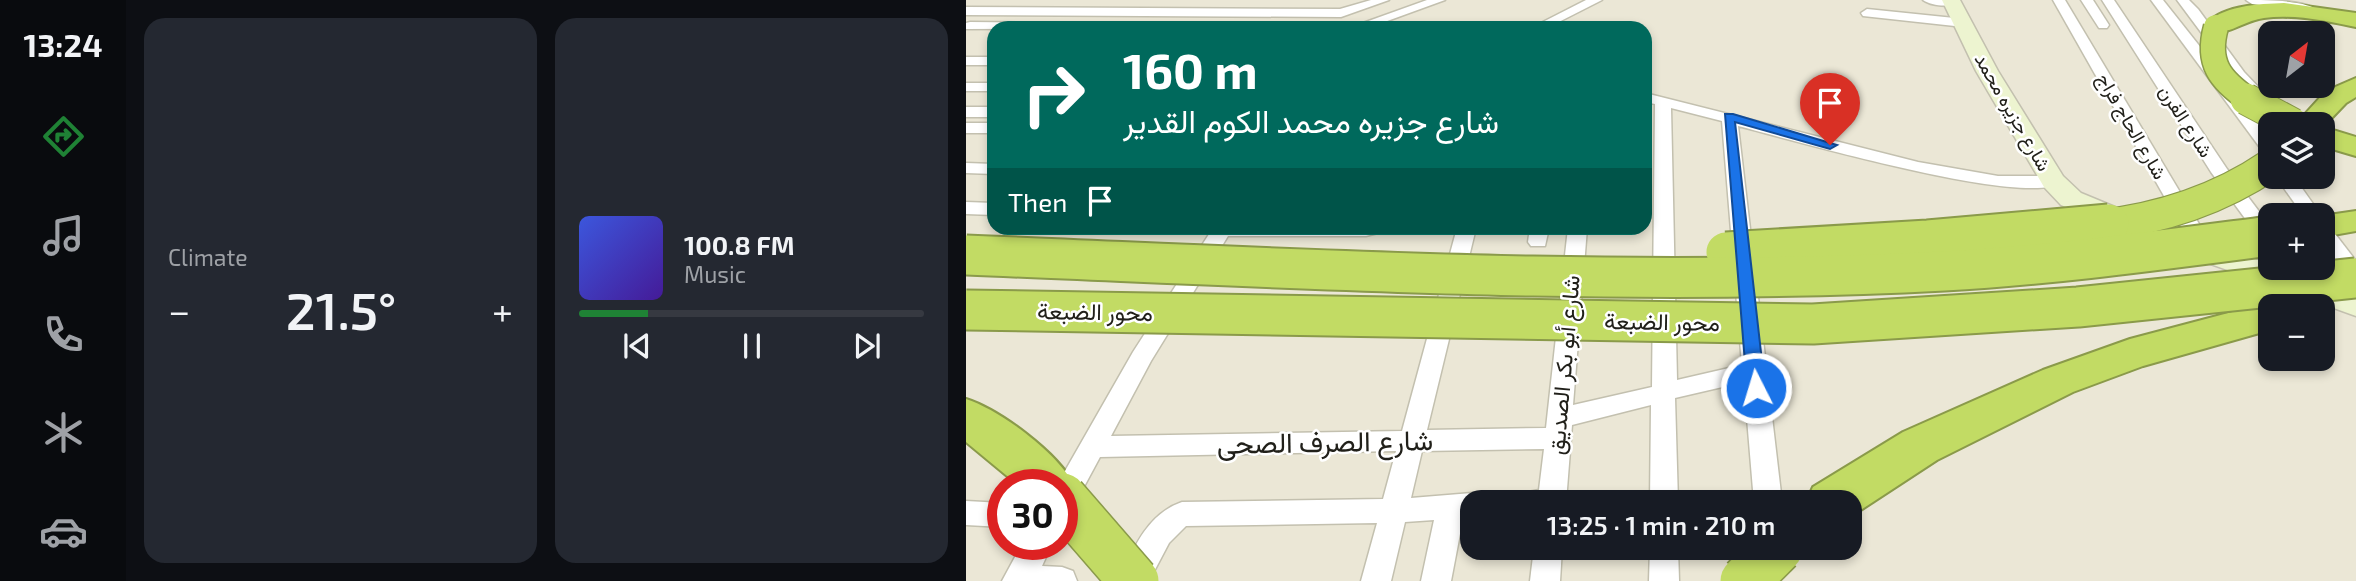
<!DOCTYPE html>
<html lang="en">
<head>
<meta charset="utf-8">
<style>
  :root { --surface:#171b24; --page:#242831; --text:#f1f3f6; --muted:#9ea1a6; --line:#363941; --accent:#1f8235 }
  body { margin:0; font-family:"Exo 2",Vazirmatn,sans-serif; background:var(--page); color:var(--text); height:100vh; display:flex; flex-direction:column; font-size:26px; white-space:nowrap }
  * { box-sizing:border-box; margin:0 }
  p { font-size:23px; color:var(--muted) }
  .icon { flex:none; width:38px; height:38px; fill:none; stroke:currentColor; stroke-width:2; stroke-linecap:round; stroke-linejoin:round }
  .map { position:relative; flex:1; overflow:hidden }
  .drawer { display:flex; flex-direction:column; gap:18px; padding:18px; background:#0d0f14; width:840px }
  .drawer>* { flex:none }
  .top-card { position:absolute; left:21px; top:21px; width:665px; height:214px; border-radius:21px; box-shadow:0 4px 10px #0003; background:#00695c; color:#fff; overflow:hidden }
  .needle { width:46px; rotate:31deg }
  .buttons { position:absolute; left:1292px; top:21px; display:grid; gap:14px }
  .buttons a { display:grid; place-items:center; width:77px; height:77px; border-radius:14px; background:var(--surface); box-shadow:0 4px 10px #0003; font-size:35px }
  .speed { position:absolute; left:21px; top:469px; display:flex; gap:14px; font-size:35px; font-weight:700; text-align:center }
  .speed>* { display:grid; place-content:center; width:91px; height:91px; border-radius:50%; background:var(--surface); box-shadow:0 4px 10px #0003; line-height:1 }
  .speed .limit { border:10px solid #d22; background:#fff; color:#111 }
  .pin { position:absolute; display:grid; place-items:center; width:60px; height:60px; color:#fff; margin:-72px -30px; border-radius:50% 50% 50% 0; rotate:-45deg; box-shadow:0 0 7px #0007 }
  .pin .icon { rotate:45deg }
  .me { position:absolute; width:77px; margin:-38px; rotate:355deg; stroke-linejoin:round; filter:drop-shadow(0 0 5px #0008) }
  .turn { display:flex; align-items:center; gap:24px; height:147px; padding:0 21px; font-size:32px }
  .turn .icon { width:91px; height:91px; stroke-width:2.5 }
  .turn b { display:block; font-size:49px; line-height:60px }
  .then { display:flex; align-items:center; height:66px; padding:0 21px; background:#0003; gap:14px; font-size:26px }
  .big { font-size:52px; font-weight:600; line-height:1.1 }
  .drawer .card { flex:1; display:flex; flex-direction:column; justify-content:center; gap:10px; min-width:0; padding:0 24px; border-radius:21px; background:var(--page) }
  .song { display:flex; align-items:center; gap:21px }
  .cover { width:84px; height:84px; border-radius:10px; background:linear-gradient(135deg,hsl(230 70% 55%),hsl(260 70% 35%)) }
  .played { height:7px; border-radius:4px; background:linear-gradient(90deg,var(--accent) 20%,var(--line) 20%) }
  .keys { display:flex; justify-content:space-around; direction:ltr }
  .heat { display:flex; justify-content:space-between; align-items:center; font-size:38px; direction:ltr }
  .drawer .tiles { flex:1; display:grid; gap:18px; grid-template-columns:repeat(2,1fr) }
  .trip { position:absolute; left:494px; top:490px; width:402px; height:70px; border-radius:21px; background:var(--surface); box-shadow:0 4px 10px #0003; font-weight:600; line-height:70px; text-align:center }
  main { display:flex; flex:1; min-height:0 }
  .dock { display:flex; flex-direction:column; width:126px; justify-content:space-around; align-items:center; background:#090b0e; color:var(--muted) }
  .dock .icon { width:49px; height:49px }
  .dock .selected { color:var(--accent) }
  .dock b { font-size:32px; color:var(--text) }
  .map>svg:first-child { display:block }
  .lines { fill:none; stroke-linecap:round; stroke-linejoin:round }
  .minor-casing { stroke:#c3c0af; stroke-width:3 }
  .secondary-casing { stroke:#c3c0af; stroke-width:3 }
  .motorway-casing { stroke:#8a9a4a; stroke-width:4 }
  .minor { fill:#fff; fill-rule:evenodd }
  .secondary { fill:#edf4d0; fill-rule:evenodd }
  .motorway { fill:#c2db64; fill-rule:evenodd }
  .motorway-bridge-far3-casing { stroke:#8a9a4a; stroke-width:27; stroke-linecap:butt }
  .motorway-bridge-far2-casing { stroke:#8a9a4a; stroke-width:33; stroke-linecap:butt }
  .motorway-bridge-far1-casing { stroke:#8a9a4a; stroke-width:43; stroke-linecap:butt }
  .motorway-bridge-casing { stroke:#8a9a4a; stroke-width:52; stroke-linecap:butt }
  .motorway-bridge-far3 { stroke:#c2db64; stroke-width:24 }
  .motorway-bridge-far2 { stroke:#c2db64; stroke-width:31 }
  .motorway-bridge-far1 { stroke:#c2db64; stroke-width:39 }
  .motorway-bridge { stroke:#c2db64; stroke-width:49 }
  .route { fill:#1a73e8; stroke:#114b97; stroke-width:2 }
  .labels { text-anchor:middle; stroke-width:5; stroke-linejoin:round; paint-order:stroke }
  .far-street-label { font-size:19px; fill:#21201a; stroke:#fff }
  .street-label { font-size:23px; fill:#21201a; stroke:#fff }
  .near-street-label { font-size:28px; fill:#21201a; stroke:#fff }
</style>
</head>
<body>
<main>
<nav class="dock">
<b>13:24</b>
<svg class="icon selected" aria-label="directions" viewBox="0 0 24 24"><path d="M12 3l9 9-9 9-9-9zM9 14v-3h6M13 9l2 2-2 2"/></svg>
<svg class="icon" aria-label="music" viewBox="0 0 24 24"><path d="M9 18V5l10-2v13"/><circle cx="6" cy="18" r="3"/><circle cx="16" cy="16" r="3"/></svg>
<svg class="icon" aria-label="phone" viewBox="0 0 24 24"><path d="M5 4h4l2 5-3 2q2 4 5 5l2-3 5 2v4C11 20 4 13 5 4z"/></svg>
<svg class="icon" aria-label="climate" viewBox="0 0 24 24"><path d="M12 3v18M4 7l16 10M4 17L20 7"/></svg>
<svg class="icon" aria-label="car" viewBox="0 0 24 24"><path d="M5 17H2v-5l4-1 3-4h7l3 4 3 1v5h-3M9 17h6M6 11h13"/><circle cx="7" cy="17" r="2"/><circle cx="17" cy="17" r="2"/></svg>
</nav>
<section class="drawer">
<div class="tiles">
<div class="card"><p>Climate</p>
<div class="heat"><a>−</a><b class="big">21.5°</b><a>+</a></div>
</div>
<div class="card">
<div class="song"><i class="cover"></i><div><b>100.8 FM</b><p>Music</p></div></div>
<div class="played"></div>
<div class="keys"><svg class="icon" aria-label="previous" viewBox="0 0 24 24"><path d="M18 5L8 12l10 7zM5 5v14"/></svg><svg class="icon" aria-label="pause" viewBox="0 0 24 24"><path d="M8 5v14M16 5v14"/></svg><svg class="icon" aria-label="next" viewBox="0 0 24 24"><path d="M6 5l10 7-10 7zM19 5v14"/></svg></div>
</div>
</div>
</section>
<div class="map">
<svg width="1390" height="581" viewBox="0 0 1390 581">
  <rect width="100%" height="100%" fill="#ebe7d6"/>
  <g class="lines">
    <g class="minor-casing">
      <g id="minor">
        <path d="M405,0H423L375,17L0,15V7L374,9Z"/>
        <path d="M461,0H479L402,28H383Z"/>
        <path d="M620,0H636L581,28H565Z"/>
        <path d="M957,0H992L993,2C985,8 965,6 957,0Z"/>
        <path d="M1087,0H1099L1248,249L1245,253H1231L1228,249Z"/>
        <path d="M1115,0H1127L1143,25L1141,28H1133Z"/>
        <path d="M1136,0H1148L1261,169L1304,226V245L1297,243L1245,172Z"/>
        <path d="M1185,0H1197L1304,135V154L1298,153Z"/>
        <path d="M1211,0H1223L1232,9L1278,72L1300,95L1303,98L1300,101H1290L1278,90Z"/>
        <path d="M1280,0C1299,0 1330,0 1346,7L1340,11L1286,4Z"/>
        <path d="M901,9L998,19L1004,23L998,27L897,16L895,13Z"/>
        <path d="M4,22L173,24L179,28L0,29V23Z"/>
        <rect x="0" y="57" width="28" height="8"/>
        <rect x="0" y="83" width="28" height="8"/>
        <path d="M679,93L952,162L1032,176H1087L1096,181C1070,211 816,137 772,126L816,502H788L778,382L709,398L712,502H684L685,405L606,425L600,502H548L552,494L573,490L578,449L456,451L445,498L506,493L516,497L519,502H506V517L497,518L485,581H455L468,520L439,522L425,581H395L411,523L220,526L203,543L183,581H153C167,549 181,514 216,502L417,499L430,451L134,457L106,509L96,513V485H91L167,352L247,228H419L416,232L400,236H262L185,361L145,436L436,431L491,228H510L461,430L580,428L602,228H621L607,405L686,387L689,104L679,102ZM705,108L756,121L776,365L711,380Z"/>
        <rect x="0" y="107" width="28" height="10"/>
        <rect x="0" y="123" width="28" height="10"/>
        <path d="M0,163L28,164V174L0,173Z"/>
        <path d="M1310,177H1328L1355,215H1337Z"/>
        <path d="M0,202L28,203V215L0,214Z"/>
        <path d="M1356,224L1363,226L1390,261V282L1383,280L1356,244Z"/>
        <path d="M564,228H583L579,246H565L562,242Z"/>
        <path d="M0,501L37,503V527L0,525Z"/>
        <path d="M56,544H86L76,566L96,567L107,571L111,581H36Z"/>
        <path d="M568,548H596L594,581H564Z"/>
        <path d="M684,548H712L713,581H683Z"/>
      </g>
    </g>
    <g class="secondary-casing">
      <g id="secondary">
        <path d="M976,0H994L1032,71L1097,176L1115,193L1173,217L1177,223L1173,229L1163,232L1153,229L1095,205L1078,187L1010,71Z"/>
        <path d="M1224,238L1304,264V268H1314L1390,294V316L1214,253L1209,247L1214,241Z"/>
      </g>
    </g>
    <g class="motorway-casing">
      <g id="motorway">
        <path d="M1318,3L1390,13V27C1360,21 1329,14 1298,18C1279,20 1260,37 1242,32L1238,27C1253,5 1294,4 1318,3Z"/>
        <path d="M1390,78V97L1380,103L1357,127L1390,137V156L1356,146V124H1330L1360,91Z"/>
        <path d="M1390,211V231L1356,237V216Z"/>
        <path d="M1304,302L1318,306H1304V330L1177,366L1107,392L971,460L884,517V502H840L847,487L937,432L1077,370L1164,339Z"/>
        <path d="M0,399C34,410 92,453 108,485L101,500L96,501V485H52L0,442Z"/>
      </g>
    </g>
    <use href="#minor" class="minor"/>
    <use href="#secondary" class="secondary"/>
    <use href="#motorway" class="motorway"/>
    <g class="motorway-bridge-far3-casing">
      <path id="motorway-bridge-far3" d="M1250,27C1240,63 1254,80 1283,100"/>
    </g>
    <g class="motorway-bridge-far2-casing">
      <g id="motorway-bridge-far2">
        <path d="M1280,99L1327,124"/>
        <path d="M1130,226C1194,219 1251,201 1304,165"/>
      </g>
    </g>
    <g class="motorway-bridge-far1-casing">
      <g id="motorway-bridge-far1">
        <path d="M760,252L962,240L1143,224"/>
        <path d="M0,255C326,268 652,288 978,271C1087,265 1195,250 1304,236"/>
        <path d="M0,310L847,324L1112,307L1390,278"/>
      </g>
    </g>
    <g class="motorway-bridge-casing">
      <g id="motorway-bridge">
        <path d="M96,498L168,581"/>
        <path d="M779,581L812,548"/>
      </g>
    </g>
    <use href="#motorway-bridge-far3" class="motorway-bridge-far3"/>
    <use href="#motorway-bridge-far2" class="motorway-bridge-far2"/>
    <use href="#motorway-bridge-far1" class="motorway-bridge-far1"/>
    <use href="#motorway-bridge" class="motorway-bridge"/>
  </g>
  <path class="route" d="M759,114H767L871,145L864,149L769,122L799,388L796,393H784L781,388Z"/>
  <g class="labels">
    <g class="far-street-label">
      <text transform="translate(1047 112) rotate(60)" y="7">شارع جزيره محمد</text>
      <text transform="translate(1220 121) rotate(57)" y="7">شارع الفرن</text>
      <text transform="translate(1166 126) rotate(60)" y="7">شارع الحاج فراج</text>
    </g>
    <g class="street-label">
      <text transform="translate(129 312) rotate(1)" y="8">محور الضبعة</text>
      <text transform="translate(696 322) rotate(1)" y="8">محور الضبعة</text>
      <text transform="translate(598 365) rotate(-85)" y="8">شارع أبو بكر الصديق</text>
    </g>
    <g class="near-street-label">
      <text transform="translate(359 442) rotate(-1)" y="10">شارع الصرف الصحى</text>
    </g>
  </g>
</svg>
<div class="buttons">
<a><svg class="needle" viewBox="-14 -14 28 28"><path d="M0-13l5 13h-10z" fill="#e53935"/><path d="M0 13l5-13h-10z" fill="#9ea1a6"/></svg></a>
<a><svg class="icon" aria-label="layers" viewBox="0 0 24 24"><path d="M12 4l9 5-9 5-9-5zM3 14l9 5 9-5"/></svg></a>
<a>+</a>
<a>−</a>
</div>
<div class="speed"><div class="limit">30</div></div>
<div class="pin" style="left:864px;top:145px;background:#d93025"><svg class="icon" aria-label="arrive" viewBox="0 0 24 24"><path d="M6 21V4h12l-3 4 3 4H6"/></svg></div>
<svg class="me" style="left:790px;top:388px" viewBox="-20 -20 40 40"><circle r="17" fill="#1a73e8" stroke="#fff" stroke-width="3"/><path d="M0-11L8 9 0 5-8 9z" fill="#fff"/></svg>
<div class="trip">13:25 · 1 min · 210 m</div>
<div class="top-card">
<div class="turn"><svg class="icon" aria-label="right" viewBox="0 0 24 24"><path d="M7 20v-9h11M14 6l5 5-5 5"/></svg><div><b>160 m</b>شارع جزيره محمد الكوم القدير</div></div>
<div class="then">Then<svg class="icon" aria-label="arrive" viewBox="0 0 24 24"><path d="M6 21V4h12l-3 4 3 4H6"/></svg></div>
</div>
</div>
</main>
</body>
</html>
